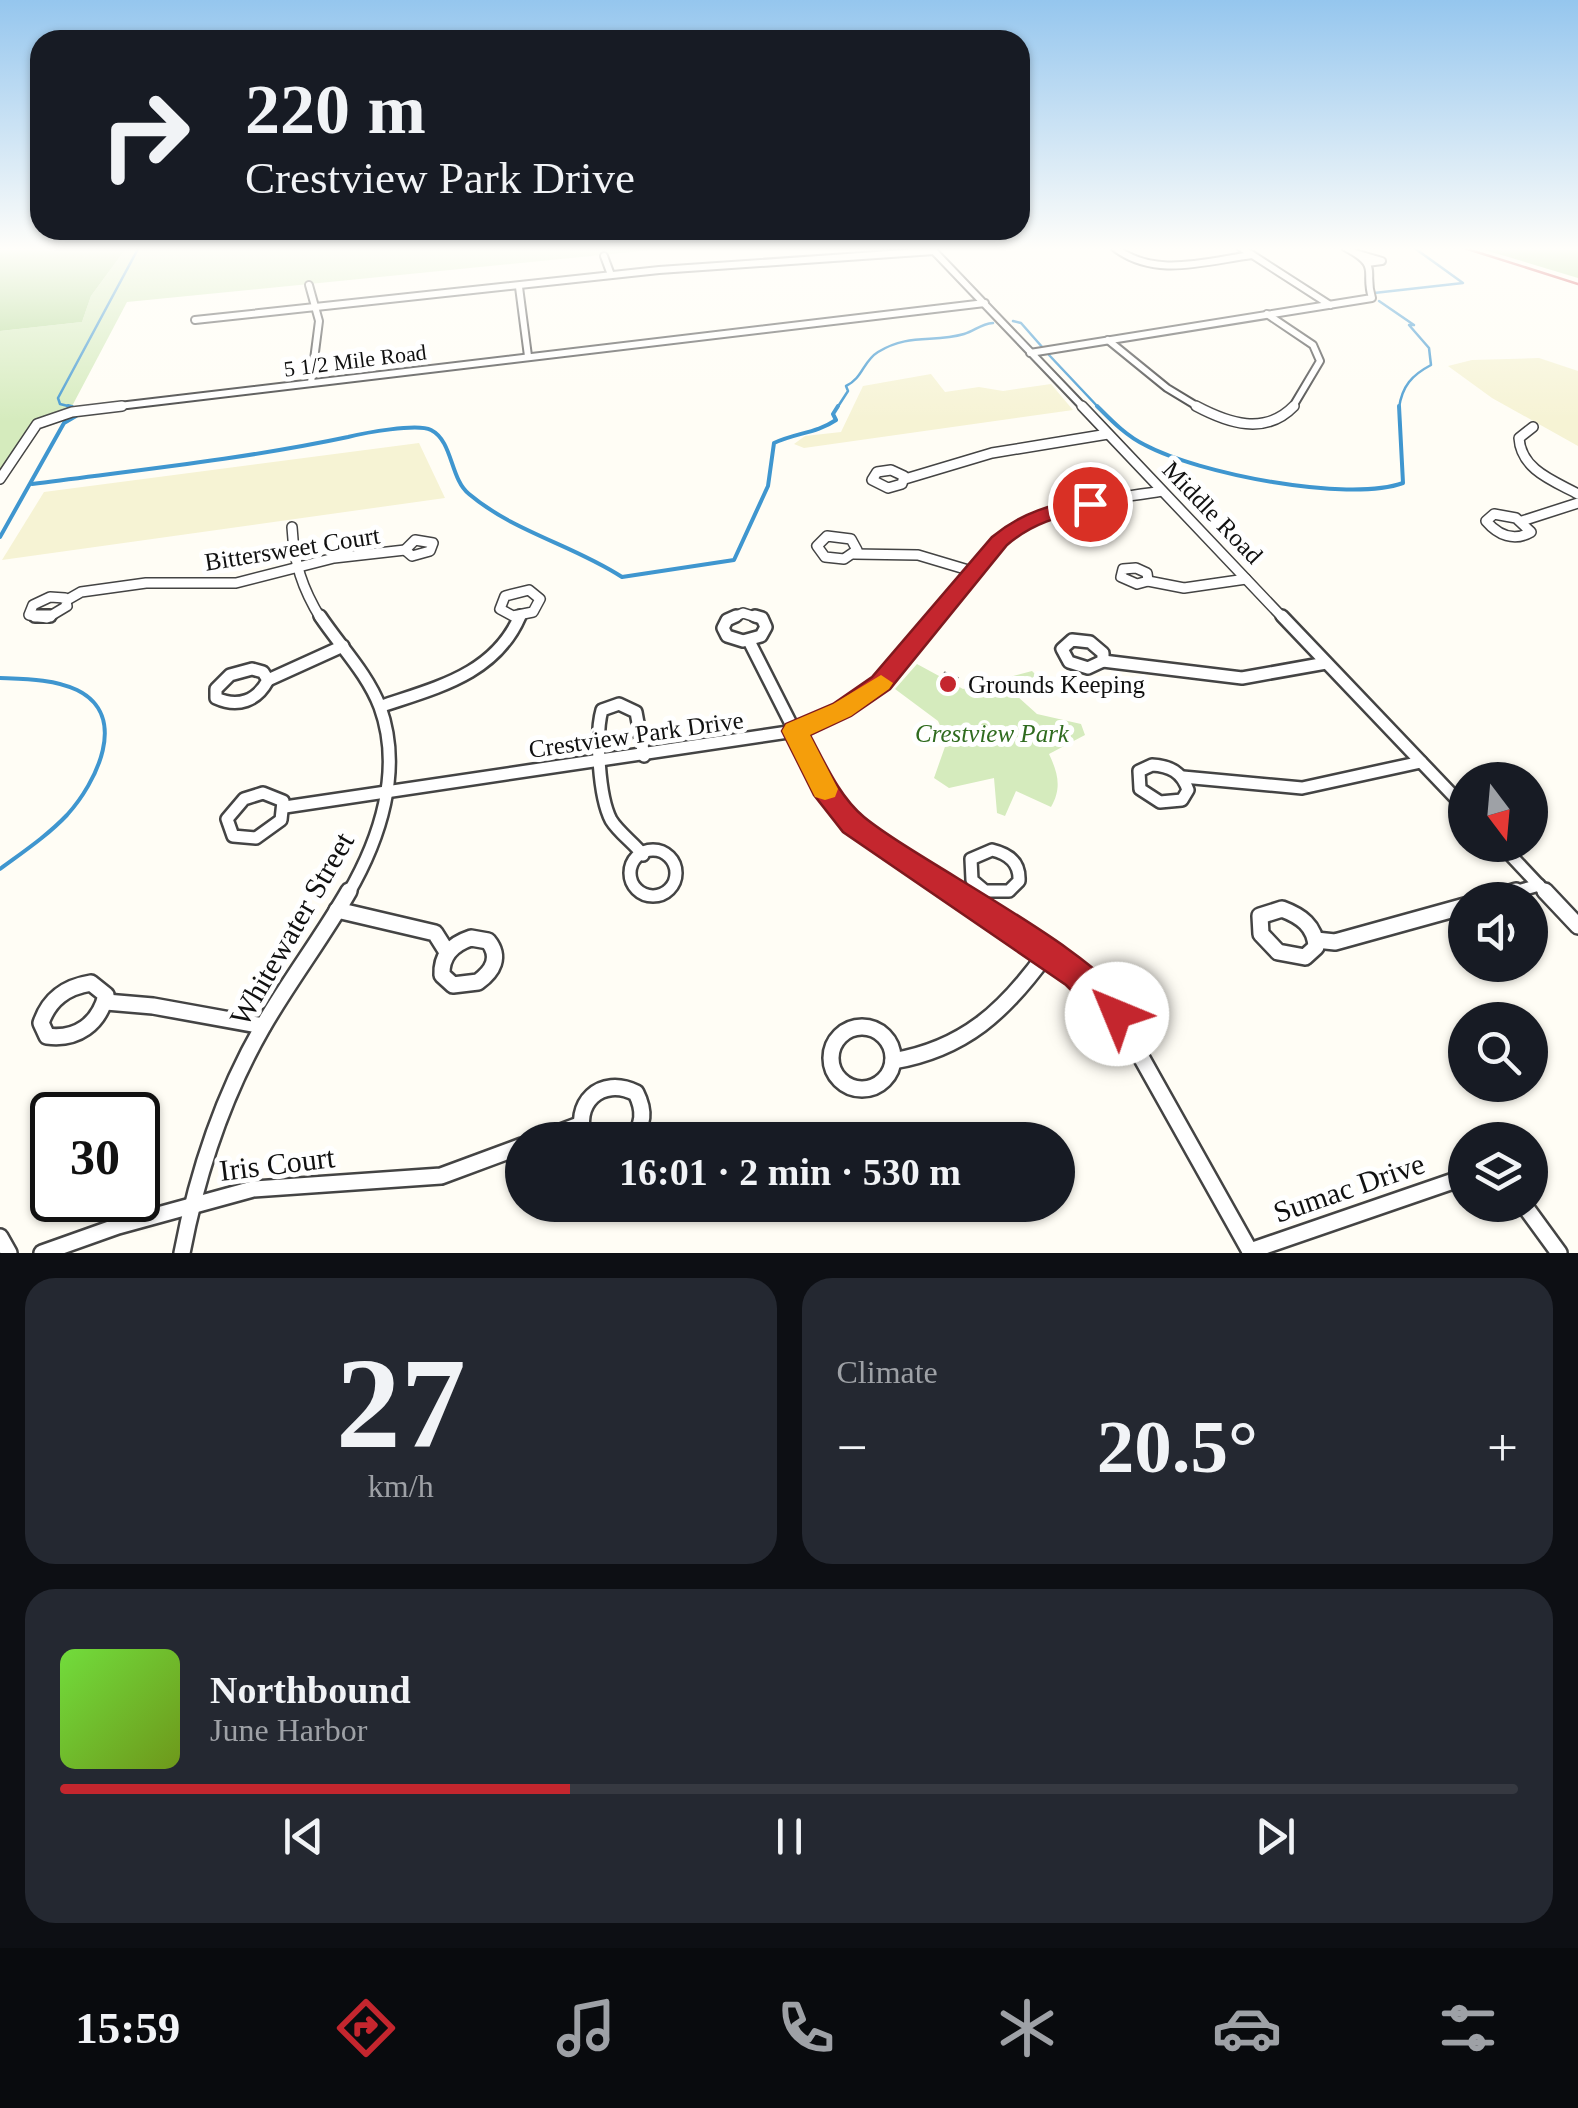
<!DOCTYPE html>
<html lang="en">
<head>
<meta charset="utf-8">
<style>
  :root { --surface:#171b24; --page:#242831; --text:#f1f3f6; --muted:#9ea1a6; --line:#363941; --accent:#c4262e }
  body { margin:0; font-family:"Times New Roman",serif; background:var(--page); color:var(--text); height:100vh; display:flex; flex-direction:column; font-size:38px; white-space:nowrap }
  * { box-sizing:border-box; margin:0 }
  p { font-size:32px; color:var(--muted) }
  .icon { flex:none; width:55px; height:55px; fill:none; stroke:currentColor; stroke-width:2; stroke-linecap:round; stroke-linejoin:round }
  .map { position:relative; height:1253px; overflow:hidden }
  .details { display:flex; flex-direction:column; gap:25px; padding:25px; background:#0d0f14; flex:1 }
  .details>* { flex:none }
  .guide { position:absolute; left:30px; top:30px; width:1000px; height:210px; border-radius:30px; box-shadow:0 2px 8px #0004; background:#171b24; color:var(--text); overflow:hidden }
  .needle { width:65px; rotate:164deg }
  .fabs { position:absolute; left:1448px; top:762px; display:grid; gap:20px }
  .fabs a { display:grid; place-items:center; width:100px; height:100px; border-radius:50%; background:var(--surface); box-shadow:0 2px 8px #0004; font-size:50px }
  .speed { position:absolute; left:30px; top:1092px; display:flex; gap:20px; font-size:50px; font-weight:700; text-align:center }
  .speed>* { display:grid; place-content:center; width:130px; height:130px; border-radius:50%; background:var(--surface); box-shadow:0 2px 8px #0004; line-height:1 }
  .speed .limit { border:5px solid #111; border-radius:15px; background:#fff; color:#111 }
  .pin { position:absolute; display:grid; place-items:center; width:85px; height:85px; color:#fff; margin:-42px; border:5px solid #fff; border-radius:50%; box-shadow:0 2px 10px #0007 }
  .me { position:absolute; width:110px; margin:-55px; rotate:315deg; stroke-linejoin:round; filter:drop-shadow(0 0 8px #0008) }
  .turn { display:flex; align-items:center; gap:35px; height:210px; padding:0 50px; font-size:45px }
  .turn .icon { width:130px; height:130px; stroke-width:2.5 }
  .turn b { display:block; font-size:70px; line-height:85px }
  .big { font-size:75px; font-weight:800; line-height:1.1 }
  .details .widget { flex:1; display:flex; flex-direction:column; justify-content:center; gap:15px; min-width:0; padding:0 35px; border-radius:30px; background:var(--page) }
  .details .dial { align-items:center; gap:0 }
  .dial b { font-size:130px; line-height:1 }
  .song { display:flex; align-items:center; gap:30px }
  .cover { width:120px; height:120px; border-radius:15px; background:linear-gradient(135deg,hsl(100 70% 55%),hsl(80 70% 35%)) }
  .played { height:10px; border-radius:5px; background:linear-gradient(90deg,var(--accent) 35%,var(--line) 35%) }
  .keys { display:flex; justify-content:space-around; direction:ltr }
  .heat { display:flex; justify-content:space-between; align-items:center; font-size:55px; direction:ltr }
  .details .tiles { flex:1; display:grid; gap:25px; grid-template-columns:1fr 1fr }
  .widget:last-child { grid-column:span 2 }
  .trip { position:absolute; left:505px; top:1122px; width:570px; height:100px; border-radius:50px; background:var(--surface); box-shadow:0 2px 8px #0004; font-weight:800; line-height:100px; text-align:center }
  .tab-bar { display:flex; height:160px; justify-content:space-around; align-items:center; background:#090b0e; color:var(--muted) }
  .tab-bar .icon { width:70px; height:70px }
  .tab-bar .selected { color:var(--accent) }
  .tab-bar b { font-size:45px; color:var(--text) }
  .map>svg:first-child { display:block }
  .farmland { fill:#f6f3d4 }
  .green { fill:#d5ebbd }
  .forest { fill:#b9dc9c }
  .lines { fill:none; stroke-linecap:round; stroke-linejoin:round }
  .stream-far1 { stroke:#3f96cf; stroke-width:2.5 }
  .stream { stroke:#3f96cf; stroke-width:4 }
  .minor-far3-casing { stroke:#444; stroke-width:10 }
  .minor-far2-casing { stroke:#444; stroke-width:12 }
  .minor-far1-casing { stroke:#444; stroke-width:16 }
  .minor-casing { stroke:#444; stroke-width:20 }
  .minor-far3 { stroke:#fff; stroke-width:6 }
  .minor-far2 { stroke:#fff; stroke-width:9 }
  .minor-far1 { stroke:#fff; stroke-width:11 }
  .minor { stroke:#fff; stroke-width:15 }
  .rail { stroke:#c4262e; stroke-width:2.5 }
  .wall { fill:#4d4742 }
  .building { fill:#5a524d; stroke:#3f3936; stroke-width:2.5 }
  .route { fill:#c4262e; stroke:#7f191e; stroke-width:2.5 }
  .slow { fill:#f59e0b }
  .poi-dot { fill:#c4262e; stroke:#fff; stroke-width:4 }
  .labels { text-anchor:middle; stroke-width:10; stroke-linejoin:round; paint-order:stroke }
  .far-street-label { font-size:22px; fill:#111; stroke:#fff }
  .street-label { font-size:25px; fill:#111; stroke:#fff }
  .poi-label { font-size:25px; fill:#111; stroke:#fff; text-anchor:start }
  .park-label { font-size:25px; font-style:italic; fill:#2f6b1f; stroke:#fff }
  .near-street-label { font-size:30px; fill:#111; stroke:#fff }
</style>
</head>
<body>
<div class="map">
<svg width="1578" height="1253" viewBox="0 0 1578 1253">
  <rect width="100%" height="100%" fill="#fffdf5"/>
  <g class="farmland">
    <path d="M1539,358L1578,371V446L1492,398L1448,366L1472,360Z"/>
    <path d="M931,374L945,392L979,387L1003,391L1051,384L1073,410L804,448L794,444L805,436L841,432L863,386Z"/>
    <path d="M419,443L445,498L2,560L44,492Z"/>
  </g>
  <g class="green">
    <path d="M127,247H682L127,302L70,410C20,421 27,438 0,473V331L82,322L91,296Z"/>
    <path d="M917,664L963,689L1032,671L1040,679L1017,696L1037,714L1081,724L1085,735L1049,754C1058,773 1062,788 1051,807L1016,791L1005,816L997,813L994,778L949,788L934,778L947,741L938,721L895,689Z"/>
  </g>
  <g class="forest">
    <path d="M0,247H127L91,296L82,322L0,331Z"/>
    <path d="M1475,247H1578V278Z"/>
  </g>
  <g class="lines">
    <g class="stream-far1">
      <path d="M1374,293L1463,283L1413,247"/>
      <path d="M1379,301L1414,325H1409L1429,348L1431,365C1412,375 1402,386 1399,408"/>
      <path d="M1013,321L1021,323L1043,348"/>
      <path d="M1049,355L1099,408"/>
      <path d="M72,407L60,404L58,398L139,247"/>
      <path d="M837,408L848,391L846,386C863,378 863,361 878,352C909,333 933,343 964,334C975,331 980,324 993,323"/>
    </g>
    <g class="stream">
      <path d="M68,406L72,407"/>
      <path d="M1097,406C1111,420 1126,436 1145,445C1197,473 1347,503 1403,483L1399,406"/>
      <path d="M32,484C138,470 244,459 348,437C364,433 417,423 431,430C453,441 450,479 469,494C514,532 573,545 622,577L734,560L768,486L774,443C795,433 817,433 836,420L833,414L838,406"/>
      <path d="M0,537L64,423L76,416"/>
      <path d="M0,678C25,679 54,679 77,690C130,716 96,783 67,815C47,836 23,852 0,869"/>
    </g>
    <g class="minor-far3-casing">
      <g id="minor-far3">
        <path d="M930,247L1084,408"/>
        <path d="M1114,247C1154,279 1206,261 1252,255"/>
        <path d="M1240,247L1330,305"/>
        <path d="M1358,254L1382,261L1367,263"/>
        <path d="M604,256L611,275"/>
        <path d="M309,285L319,321L311,383"/>
        <path d="M519,287L528,356"/>
        <path d="M1267,314L1313,345L1320,361L1292,408"/>
        <path d="M195,320L659,270L934,251"/>
        <path d="M1108,340L1167,388L1200,408"/>
        <path d="M1030,353L1372,298C1363,270 1382,267 1345,247"/>
        <path d="M102,408L985,303"/>
      </g>
    </g>
    <g class="minor-far2-casing">
      <g id="minor-far2">
        <path d="M1082,406L1284,619"/>
        <path d="M1196,406C1228,423 1265,436 1294,406"/>
        <path d="M1533,427L1519,438C1521,470 1554,481 1578,494"/>
        <path d="M891,470L904,476L902,484L888,488L872,480L877,472Z"/>
        <path d="M0,479L37,424L72,412L122,406"/>
        <path d="M905,479L992,453L1108,434"/>
        <path d="M1494,514L1516,518L1531,532C1514,542 1498,535 1486,521Z"/>
        <path d="M1522,521L1578,503"/>
        <path d="M292,527C294,563 302,588 321,619"/>
        <path d="M827,536L851,539L857,550L844,559L825,557L817,546Z"/>
        <path d="M415,540L433,543L430,551L412,556L405,550Z"/>
        <path d="M854,554L918,555L975,572"/>
        <path d="M1136,568L1147,573L1148,581L1137,584L1121,577L1123,569Z"/>
        <path d="M1148,581L1184,588L1246,579"/>
        <path d="M529,590L540,599L533,612L513,616L500,609L505,596Z"/>
        <path d="M50,597L65,598L67,606L47,618L29,615L33,605Z"/>
        <path d="M67,600L81,592L146,583H236L334,558L405,550"/>
        <path d="M730,619L743,613L762,619"/>
        <path d="M935,619C956,593 976,563 1000,541C1042,502 1109,500 1162,491"/>
      </g>
    </g>
    <g class="minor-far1-casing">
      <g id="minor-far1">
        <path d="M35,616H50"/>
        <path d="M320,616C340,646 367,673 380,707C403,770 380,839 348,894"/>
        <path d="M736,616L727,620L723,628L727,636L743,641L761,636L766,627L762,618L755,616"/>
        <path d="M1282,616L1465,808"/>
        <path d="M1072,640L1090,642L1103,653V661L1088,668L1069,662L1062,649Z"/>
        <path d="M749,641L823,787L853,824L957,894"/>
        <path d="M1103,661L1242,678L1326,663"/>
        <path d="M252,669L263,672L268,680C257,701 238,708 216,698V689L230,675Z"/>
        <path d="M268,680L343,646"/>
        <path d="M382,706C438,687 495,674 520,616"/>
        <path d="M1152,765C1170,766 1182,772 1188,790L1182,800L1160,802L1140,789L1139,771Z"/>
        <path d="M1183,777L1302,788L1421,762"/>
        <path d="M263,793L283,801L281,820L256,838L233,836L227,819L244,799Z"/>
        <path d="M285,807L795,731L842,710L881,683L937,616"/>
        <path d="M1501,845L1547,894"/>
        <path d="M992,850C1009,854 1020,863 1019,881L1009,891H985L972,880L971,859Z"/>
        <circle cx="653" cy="873" r="23"/>
        <path d="M643,855C634,843 619,833 611,820C599,797 595,734 602,710L619,704L636,712L644,756"/>
        <path d="M1507,894L1539,885"/>
      </g>
    </g>
    <g class="minor-casing">
      <g id="minor">
        <path d="M953,891L1078,975L1117,1014L1251,1253"/>
        <path d="M1545,891L1578,926"/>
        <path d="M1485,900L1516,891"/>
        <path d="M1282,909C1301,916 1315,926 1316,947L1305,957L1278,952L1261,934L1260,916Z"/>
        <path d="M337,910L435,933L447,952"/>
        <path d="M471,938L488,941C501,957 493,971 478,982L453,985L442,975C441,955 453,944 471,938Z"/>
        <path d="M1316,940L1335,942L1465,906"/>
        <path d="M91,983L106,995C99,1024 77,1040 47,1036L41,1023C49,999 66,987 91,983Z"/>
        <path d="M106,1002L153,1006L263,1026"/>
        <circle cx="862" cy="1058" r="31"/>
        <path d="M893,1061C964,1049 1005,1011 1046,954"/>
        <path d="M539,1140L579,1125"/>
        <path d="M585,1140C571,1104 601,1075 636,1093C645,1111 644,1125 631,1140"/>
        <path d="M1524,1205L1559,1253"/>
        <path d="M0,1237L9,1253"/>
        <path d="M1250,1251L1465,1177"/>
        <path d="M42,1253L118,1226L253,1189L441,1176L522,1146"/>
        <path d="M182,1253C197,1174 222,1098 262,1028C289,981 322,938 349,891"/>
      </g>
    </g>
    <use href="#minor-far3" class="minor-far3"/>
    <use href="#minor-far2" class="minor-far2"/>
    <use href="#minor-far1" class="minor-far1"/>
    <use href="#minor" class="minor"/>
    <path class="rail" d="M1461,247L1578,284"/>
  </g>
  <path class="wall" d="M939,681L957,683L952,691L939,686Z"/>
  <path class="building" d="M945,673L957,678L952,686L939,681Z"/>
  <linearGradient id="sky" x2="0" y2="1"><stop stop-color="#95c6ee"/><stop offset="0.59" stop-color="#fffefa"/><stop offset="1" stop-color="#fffefa" stop-opacity="0"/></linearGradient>
  <rect width="1578" height="422" fill="url(#sky)"/>
  <path class="route" d="M1090,498L1096,499V508C1062,516 1035,521 1007,545L890,689L851,716L810,735C825,763 839,796 864,817C923,865 1107,954 1134,1014L1129,1025L1117,1030L1106,1025L1066,985L843,832L814,795L782,731L786,724L833,704L872,677L992,537C1022,512 1052,504 1090,498Z"/>
  <path class="slow" d="M881,675L893,683L889,689L851,716L810,735L838,789L835,797L825,800L815,797L782,731L786,724L833,704Z"/>
  <circle class="poi-dot" cx="948" cy="684" r="10"/>
  <g class="labels">
    <g class="far-street-label">
      <text transform="translate(355 360) rotate(-7)" y="8">5 1/2 Mile Road</text>
    </g>
    <g class="street-label">
      <text transform="translate(1213 512) rotate(46)" y="9">Middle Road</text>
      <text transform="translate(292 548) rotate(-9)" y="9">Bittersweet Court</text>
      <text transform="translate(636 734) rotate(-8)" y="9">Crestview Park Drive</text>
    </g>
    <g class="poi-label">
      <text x="968" y="693">Grounds Keeping</text>
    </g>
    <g class="park-label">
      <text x="992" y="742">Crestview Park</text>
    </g>
    <g class="near-street-label">
      <text transform="translate(292 929) rotate(-60)" y="10">Whitewater Street</text>
      <text transform="translate(277 1164) rotate(-7)" y="10">Iris Court</text>
      <text transform="translate(1349 1188) rotate(-19)" y="10">Sumac Drive</text>
    </g>
  </g>
</svg>
<div class="fabs">
<a><svg class="needle" viewBox="-14 -14 28 28"><path d="M0-13l5 13h-10z" fill="#e53935"/><path d="M0 13l5-13h-10z" fill="#9ea1a6"/></svg></a>
<a><svg class="icon" aria-label="sound" viewBox="0 0 24 24"><path d="M4 9h4l5-4v14l-5-4H4zM17 9q2 3 0 6"/></svg></a>
<a><svg class="icon" aria-label="search" viewBox="0 0 24 24"><circle cx="10" cy="10" r="6"/><path d="M15 15l6 6"/></svg></a>
<a><svg class="icon" aria-label="layers" viewBox="0 0 24 24"><path d="M12 4l9 5-9 5-9-5zM3 14l9 5 9-5"/></svg></a>
</div>
<div class="speed"><div class="limit">30</div></div>
<div class="pin" style="left:1090px;top:504px;background:#d93025"><svg class="icon" aria-label="arrive" viewBox="0 0 24 24"><path d="M6 21V4h12l-3 4 3 4H6"/></svg></div>
<svg class="me" style="left:1117px;top:1014px" viewBox="-20 -20 40 40"><circle r="19" fill="#fff"/><path d="M0-13L10 11 0 6-10 11z" fill="#c4262e"/></svg>
<div class="trip">16:01 · 2 min · 530 m</div>
<div class="guide">
<div class="turn"><svg class="icon" aria-label="right" viewBox="0 0 24 24"><path d="M7 20v-9h11M14 6l5 5-5 5"/></svg><div><b>220 m</b>Crestview Park Drive</div></div>
</div>
</div>
<section class="details">
<div class="tiles">
<div class="widget dial"><b>27</b><p>km/h</p></div>
<div class="widget"><p>Climate</p>
<div class="heat"><a>−</a><b class="big">20.5°</b><a>+</a></div>
</div>
<div class="widget">
<div class="song"><i class="cover"></i><div><b>Northbound</b><p>June Harbor</p></div></div>
<div class="played"></div>
<div class="keys"><svg class="icon" aria-label="previous" viewBox="0 0 24 24"><path d="M18 5L8 12l10 7zM5 5v14"/></svg><svg class="icon" aria-label="pause" viewBox="0 0 24 24"><path d="M8 5v14M16 5v14"/></svg><svg class="icon" aria-label="next" viewBox="0 0 24 24"><path d="M6 5l10 7-10 7zM19 5v14"/></svg></div>
</div>
</div>
</section>
<nav class="tab-bar">
<b>15:59</b>
<svg class="icon selected" aria-label="directions" viewBox="0 0 24 24"><path d="M12 3l9 9-9 9-9-9zM9 14v-3h6M13 9l2 2-2 2"/></svg>
<svg class="icon" aria-label="music" viewBox="0 0 24 24"><path d="M9 18V5l10-2v13"/><circle cx="6" cy="18" r="3"/><circle cx="16" cy="16" r="3"/></svg>
<svg class="icon" aria-label="phone" viewBox="0 0 24 24"><path d="M5 4h4l2 5-3 2q2 4 5 5l2-3 5 2v4C11 20 4 13 5 4z"/></svg>
<svg class="icon" aria-label="climate" viewBox="0 0 24 24"><path d="M12 3v18M4 7l16 10M4 17L20 7"/></svg>
<svg class="icon" aria-label="car" viewBox="0 0 24 24"><path d="M5 17H2v-5l4-1 3-4h7l3 4 3 1v5h-3M9 17h6M6 11h13"/><circle cx="7" cy="17" r="2"/><circle cx="17" cy="17" r="2"/></svg>
<svg class="icon" aria-label="filters" viewBox="0 0 24 24"><path d="M4 7h16M4 17h16"/><circle cx="9" cy="7" r="2"/><circle cx="15" cy="17" r="2"/></svg>
</nav>
</body>
</html>
